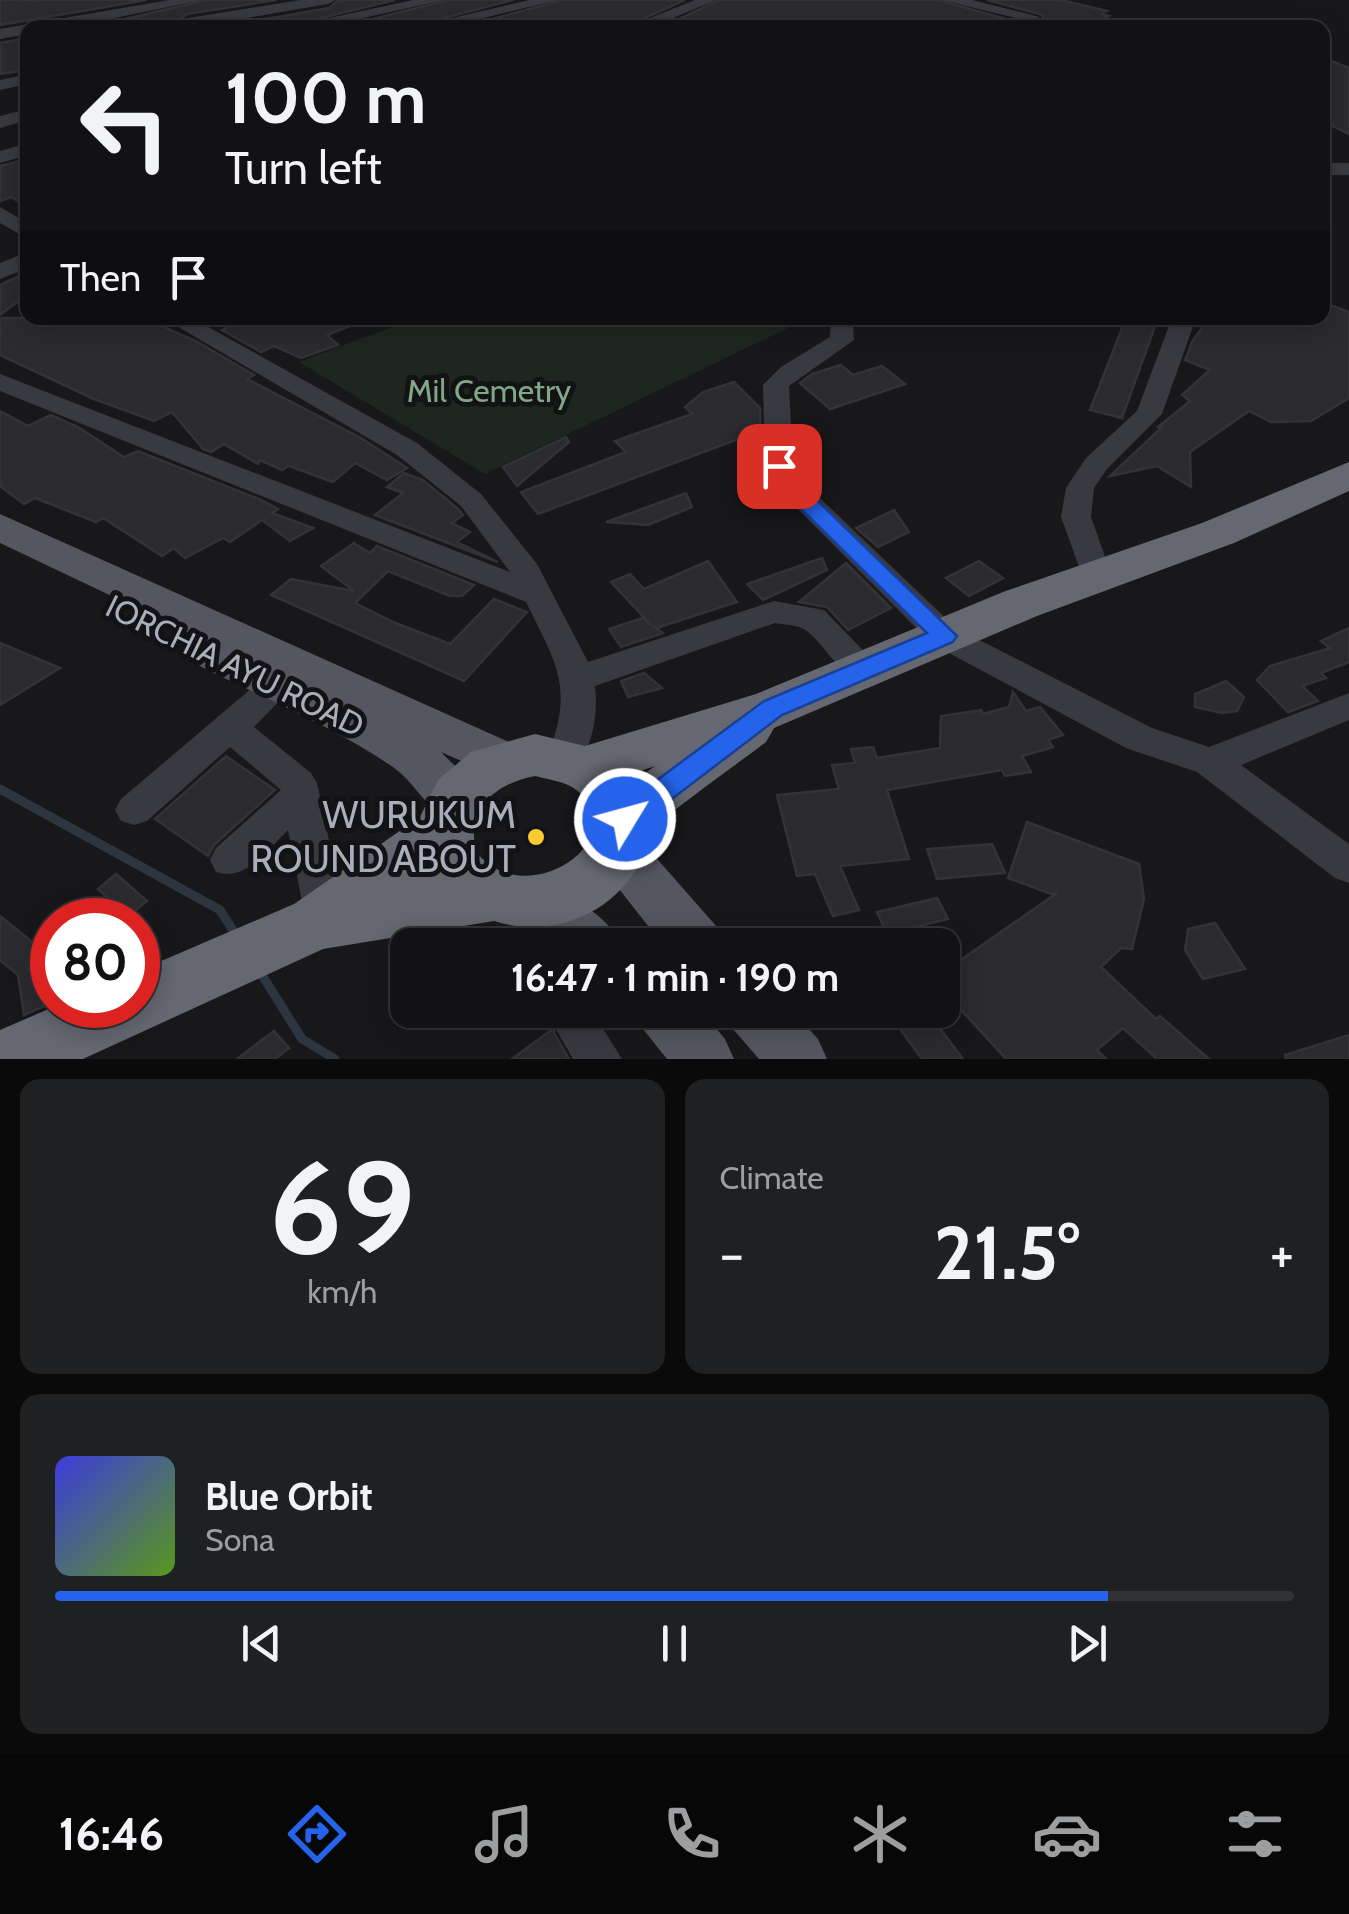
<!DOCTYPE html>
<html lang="en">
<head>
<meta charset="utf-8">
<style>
  :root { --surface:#121214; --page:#1f2022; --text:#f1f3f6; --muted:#9c9ea0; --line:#313234; --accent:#2563eb }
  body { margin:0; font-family:Cabin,sans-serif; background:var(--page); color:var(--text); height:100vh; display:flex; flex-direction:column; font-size:38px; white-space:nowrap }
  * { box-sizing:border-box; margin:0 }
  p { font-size:32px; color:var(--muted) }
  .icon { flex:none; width:55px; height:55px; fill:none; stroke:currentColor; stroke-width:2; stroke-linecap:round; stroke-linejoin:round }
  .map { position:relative; height:1059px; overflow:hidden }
  .drawer { display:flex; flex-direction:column; gap:20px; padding:20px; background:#0a0a0b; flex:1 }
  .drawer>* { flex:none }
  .guide { position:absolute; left:20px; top:20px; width:1310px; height:305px; border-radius:20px; box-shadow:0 5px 25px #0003,0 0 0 2px var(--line); background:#121214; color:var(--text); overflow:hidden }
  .speed { position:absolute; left:30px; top:898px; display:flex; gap:20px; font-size:50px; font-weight:700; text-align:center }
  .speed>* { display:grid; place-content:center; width:130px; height:130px; border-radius:50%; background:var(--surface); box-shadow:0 5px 25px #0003,0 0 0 2px var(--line); line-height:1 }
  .speed .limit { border:15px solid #d22; background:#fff; color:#111 }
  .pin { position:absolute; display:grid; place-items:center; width:85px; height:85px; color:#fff; margin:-42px; border-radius:20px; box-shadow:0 5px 15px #0006 }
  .me { position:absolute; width:110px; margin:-55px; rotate:53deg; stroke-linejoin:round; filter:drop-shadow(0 0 8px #0008) }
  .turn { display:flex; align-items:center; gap:35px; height:210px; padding:0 40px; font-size:45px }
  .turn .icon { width:130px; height:130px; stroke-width:2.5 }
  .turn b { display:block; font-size:70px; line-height:85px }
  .then { display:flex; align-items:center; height:95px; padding:0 40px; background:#0003; gap:20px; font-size:38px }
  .big { font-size:75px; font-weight:800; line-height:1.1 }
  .drawer .card { flex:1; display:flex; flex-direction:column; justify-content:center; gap:15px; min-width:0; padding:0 35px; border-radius:20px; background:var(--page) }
  .drawer .dial { align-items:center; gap:0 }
  .dial b { font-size:130px; line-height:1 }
  .song { display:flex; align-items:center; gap:30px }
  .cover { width:120px; height:120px; border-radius:15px; background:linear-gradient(135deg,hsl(240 70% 55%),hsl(90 70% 35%)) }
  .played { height:10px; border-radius:5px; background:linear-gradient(90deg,var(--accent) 85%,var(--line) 85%) }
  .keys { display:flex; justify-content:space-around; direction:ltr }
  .heat { display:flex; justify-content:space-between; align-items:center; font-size:55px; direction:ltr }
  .drawer .tiles { flex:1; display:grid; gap:20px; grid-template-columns:1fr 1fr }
  .card:last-child { grid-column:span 2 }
  .trip { position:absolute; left:390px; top:928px; width:570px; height:100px; border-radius:20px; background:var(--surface); box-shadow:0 5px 25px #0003,0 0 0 2px var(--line); font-weight:800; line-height:100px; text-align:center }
  .tab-bar { display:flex; height:160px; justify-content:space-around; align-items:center; background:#070708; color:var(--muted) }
  .tab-bar .icon { width:70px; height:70px }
  .tab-bar .selected { color:var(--accent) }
  .tab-bar b { font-size:45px; color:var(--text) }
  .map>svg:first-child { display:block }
  .green { fill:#1e2620 }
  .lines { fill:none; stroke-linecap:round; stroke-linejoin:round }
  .stream { stroke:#2d3640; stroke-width:9 }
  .building { fill:#2b2b2f; stroke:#333237; stroke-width:2.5 }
  .minor { fill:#393940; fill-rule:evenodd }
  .major { fill:#55565f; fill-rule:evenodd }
  .highway { fill:#656771; fill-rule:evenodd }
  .route { fill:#2563eb; stroke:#184099; stroke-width:2.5 }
  .poi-dot { fill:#fcc92f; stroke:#131316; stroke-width:4 }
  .labels { text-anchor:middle; stroke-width:10; stroke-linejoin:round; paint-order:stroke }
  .park-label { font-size:32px; fill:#80a786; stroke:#131316 }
  .street-label { font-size:32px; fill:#aaaebb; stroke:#131316 }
  .near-poi-label { font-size:38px; fill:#aaaebb; stroke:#131316; text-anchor:end }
</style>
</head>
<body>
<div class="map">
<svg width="1349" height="1059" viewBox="0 0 1349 1059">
  <rect width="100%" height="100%" fill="#18181b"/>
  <path class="green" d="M416,318H769L788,328L485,474L299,362Z"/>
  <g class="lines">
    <g class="stream">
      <path d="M0,789L220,910L234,932"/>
      <path d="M262,975L302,1039L335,1059"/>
    </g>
  </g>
  <g class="building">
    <path d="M0,0H147L0,25Z"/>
    <path d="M206,0H276L187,14L176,22L180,28H87Z"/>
    <path d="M339,0H395L280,28H214L329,8Z"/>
    <path d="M448,0H513L406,28H338Z"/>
    <path d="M562,0H685L622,28H460Z"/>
    <path d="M719,0H938L1031,26L1042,20L1043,15L987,0H1061L1107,11L1102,14L1109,16L1079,28H879L854,23L846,28H660Z"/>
    <path d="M28,38V70L0,74V43Z"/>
    <path d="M1322,57L1349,68V134L1333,126L1322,108Z"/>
    <path d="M28,159V207L11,197L0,201V166Z"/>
    <path d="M28,272V294L0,315V285Z"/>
    <path d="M1333,306L1349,312V398L1311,421L1271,422L1249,411L1190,452L1191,487L1157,466L1110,476L1161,428L1158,427L1190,401L1182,395L1210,370L1185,360L1192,342L1209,318H1322Z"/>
    <path d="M0,318H143L196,341L254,375L247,379L361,438L407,468L387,480L355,463L333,482L289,466L282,470L260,460L258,464L224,444L211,452L203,449L172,412L154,421L94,399L0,355Z"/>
    <path d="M227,318H368V319L327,335L338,345L301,358L274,346L261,352L222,330L233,325Z"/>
    <path d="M1126,318H1158L1122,418L1090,410Z"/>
    <path d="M841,365L853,375L882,366L905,384L830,409L800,383L812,374Z"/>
    <path d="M734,382L760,408V431L538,514L521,492L626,452L615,441L692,414L685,407L703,392Z"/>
    <path d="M0,411L28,426L51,415L78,427L124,457L138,451L261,500L278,509L272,513L313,528L290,541L262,520L230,542L223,538L185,558L174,548L162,556L103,518L96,522L35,498L24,504L0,486Z"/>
    <path d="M566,437L569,442L517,486L503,467Z"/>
    <path d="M404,473L423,480L458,509L463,515L452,523L470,532L457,542L498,562L375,515L403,493L387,487Z"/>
    <path d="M686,493L692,507L648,525L606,522Z"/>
    <path d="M894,510L909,532L878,547L856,528Z"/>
    <path d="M354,543L370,553L377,546L474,585L462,596H450L388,571L355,603L393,622L450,644L494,599L527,612L464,681L271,595L291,579L354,591L321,566Z"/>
    <path d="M822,558L827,570L763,600L747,584Z"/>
    <path d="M708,561L737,602L657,628L652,625L663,633L621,647L609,629L643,618L650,624L611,582L630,574L644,589Z"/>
    <path d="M979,561L1003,578L969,596L946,578Z"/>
    <path d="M846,563L891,608L848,630L827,607L799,602Z"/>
    <path d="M1349,628V662L1321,673L1326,678L1302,686L1318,701L1288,712L1257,680L1270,666L1330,648L1321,641Z"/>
    <path d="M0,643L60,668L0,705Z"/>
    <path d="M644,673L662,688L628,697L621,681Z"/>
    <path d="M1226,681L1244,697L1237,711L1222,713L1195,707V694Z"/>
    <path d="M1013,692L1026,711L1040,707L1063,735L1048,740L1053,747L1022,756L1031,772L1005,776L1002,770L887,790L909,859L840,866L859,910L833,916L815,874L797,876L777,795L839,789L832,765L855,763L851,749L873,747L877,758L940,748L941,716L981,710L983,714L1009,707Z"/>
    <path d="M226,756L275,790L214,845L208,856L155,819Z"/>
    <path d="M1027,822L1139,864L1144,899L1132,949L1121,948L1101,967L1156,1019L1160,1016L1209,1059H1157L1123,1028L1097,1050L1106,1059H1006L942,989V973L1057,893L1051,894L1008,878Z"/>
    <path d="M992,844L1005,873L937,879L927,849Z"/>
    <path d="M116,874L147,901L128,916L98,889Z"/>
    <path d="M937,898L948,919L887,934L877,912Z"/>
    <path d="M0,916L36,945L52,932V1003L24,1015L18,975L0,960Z"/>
    <path d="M1215,923L1245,969L1203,979L1185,950L1188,929Z"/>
    <path d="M886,1010H926L963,1059H922Z"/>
    <path d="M555,1027L554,1033L569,1059H512Z"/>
    <path d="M274,1031L289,1048L275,1059H237Z"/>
    <path d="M1349,1035V1059H1286L1285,1055Z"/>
  </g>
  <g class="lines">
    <g class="minor">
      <path d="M169,0H202L66,28H28V34L0,39V29Z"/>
      <path d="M300,0H336L328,4L189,28L180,23L188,18Z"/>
      <path d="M413,0H444L318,28H283Z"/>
      <path d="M529,0H558L442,28H410Z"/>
      <path d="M695,0H716L649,28H625Z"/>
      <path d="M942,0H972L1040,17L1032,22Z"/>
      <path d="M28,74V84L0,90V80Z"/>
      <path d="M28,109V120L0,128V116Z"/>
      <path d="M28,143V155L0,163V151Z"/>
      <rect x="1322" y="163" width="27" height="12"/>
      <path d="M0,207L28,223V239L0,223Z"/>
      <path d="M28,252V268L0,279V263Z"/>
      <path d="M163,318H192L417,443L481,494L537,564L588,662L774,601L824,610L882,670L877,679C845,688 829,649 807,631C799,625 786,625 775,623L595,686C598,717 593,740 578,768L565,772L552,768L547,758C574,687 558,667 526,602L0,391V374L510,572L461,506L397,455Z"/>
      <path d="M831,318H858L853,324L854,340L789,386L793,466L802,481L956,628L1152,728L1209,747L1349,693V720L1241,765L1349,844V883L1335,878L1197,772L1126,748L932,644L781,492L765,466L763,385L781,367L830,337Z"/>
      <path d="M1172,318H1196L1162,414L1107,469L1094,488L1091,517L1108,565L1103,572L1092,575L1081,572L1061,517L1066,488L1086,458L1137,411Z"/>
      <path d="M278,672L290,676L295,685L254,727L311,773L317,783L345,917L339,930L325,935L311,930L305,917L288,830C268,849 246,882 216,872L210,860L216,848L281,790L230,747L147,821L134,825L121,821L115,810L121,799L266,676Z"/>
      <path d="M579,1010L595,1016L622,1059H573L557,1031L563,1016Z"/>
    </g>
    <g class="major">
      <path d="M0,514L522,748L529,761L522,774L505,780L441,752L473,784L480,798L473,812C429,827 423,788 393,767C331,725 259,696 192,662L186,651L192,640L200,638L0,543Z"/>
      <path d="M619,829L637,836L717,927L725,945H663L601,866L593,851L601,836Z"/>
      <path d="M535,880C566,892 608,915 622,945C575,945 532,954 508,904L516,887Z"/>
      <path d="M635,1010H701L725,1039L734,1059H667L643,1029Z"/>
      <path d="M725,1010H792L818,1039L827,1059H759L733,1029Z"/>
    </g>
    <path class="highway" d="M1349,462V491L1234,543L1037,616L774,728L766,742C746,758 658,819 649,834C643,844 643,859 636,870C606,918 546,938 494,921L323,949L83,1059H0V1030L58,1005H138V971L294,904L420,817L438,780L471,752L535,734L585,746L756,694L1003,592L1202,523ZM655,766L637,779L632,774ZM535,776C546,779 562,781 572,787C639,831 539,908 485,861C476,854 474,845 474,834C475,799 504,782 535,776Z"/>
  </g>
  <path class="route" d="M779,459L787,461L799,483L957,636L953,642L782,715L635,827L625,831L615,827L611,819L615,811L764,701L927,633L783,491L768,466Z"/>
  <circle class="poi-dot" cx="536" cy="837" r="10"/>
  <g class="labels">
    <g class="park-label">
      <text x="489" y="402">Mil Cemetry</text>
    </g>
    <g class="street-label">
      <text transform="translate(235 666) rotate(26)" y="11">IORCHIA AYU ROAD</text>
    </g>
    <g class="near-poi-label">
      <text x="516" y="828">WURUKUM<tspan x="516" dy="44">ROUND ABOUT</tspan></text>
    </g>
  </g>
</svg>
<div class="speed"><div class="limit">80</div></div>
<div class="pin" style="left:779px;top:466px;background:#d93025"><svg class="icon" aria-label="arrive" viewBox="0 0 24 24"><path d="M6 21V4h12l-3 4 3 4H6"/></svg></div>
<svg class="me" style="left:625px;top:819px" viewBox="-20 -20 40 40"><circle r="17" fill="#2563eb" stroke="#fff" stroke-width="3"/><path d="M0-11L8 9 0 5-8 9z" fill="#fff"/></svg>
<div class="trip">16:47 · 1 min · 190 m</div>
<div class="guide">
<div class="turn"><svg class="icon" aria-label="left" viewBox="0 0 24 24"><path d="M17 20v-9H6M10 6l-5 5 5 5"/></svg><div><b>100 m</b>Turn left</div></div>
<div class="then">Then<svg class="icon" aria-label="arrive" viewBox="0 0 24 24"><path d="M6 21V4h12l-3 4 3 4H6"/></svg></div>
</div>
</div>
<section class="drawer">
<div class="tiles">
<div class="card dial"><b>69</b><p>km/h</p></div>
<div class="card"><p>Climate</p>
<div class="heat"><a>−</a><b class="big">21.5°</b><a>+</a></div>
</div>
<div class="card">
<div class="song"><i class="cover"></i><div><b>Blue Orbit</b><p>Sona</p></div></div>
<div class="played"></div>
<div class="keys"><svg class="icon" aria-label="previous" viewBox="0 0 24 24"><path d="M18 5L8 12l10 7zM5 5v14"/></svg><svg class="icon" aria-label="pause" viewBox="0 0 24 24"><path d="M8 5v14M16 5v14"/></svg><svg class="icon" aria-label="next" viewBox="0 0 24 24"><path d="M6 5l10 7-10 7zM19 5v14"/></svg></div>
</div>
</div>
</section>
<nav class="tab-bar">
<b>16:46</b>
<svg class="icon selected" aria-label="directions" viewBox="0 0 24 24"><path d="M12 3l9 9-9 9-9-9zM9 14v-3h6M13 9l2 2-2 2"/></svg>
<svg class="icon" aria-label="music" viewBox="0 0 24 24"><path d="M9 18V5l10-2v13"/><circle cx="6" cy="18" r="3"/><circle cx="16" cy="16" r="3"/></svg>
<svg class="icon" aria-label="phone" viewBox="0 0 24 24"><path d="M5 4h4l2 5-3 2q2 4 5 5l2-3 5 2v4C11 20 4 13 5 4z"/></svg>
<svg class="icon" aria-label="climate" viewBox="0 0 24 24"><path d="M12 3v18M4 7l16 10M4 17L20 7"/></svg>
<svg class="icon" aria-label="car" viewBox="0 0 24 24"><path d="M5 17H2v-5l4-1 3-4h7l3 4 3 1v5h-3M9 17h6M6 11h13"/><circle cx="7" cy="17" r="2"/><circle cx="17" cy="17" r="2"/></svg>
<svg class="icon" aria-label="filters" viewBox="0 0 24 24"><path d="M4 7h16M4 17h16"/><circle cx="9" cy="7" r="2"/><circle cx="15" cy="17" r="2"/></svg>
</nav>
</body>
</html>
